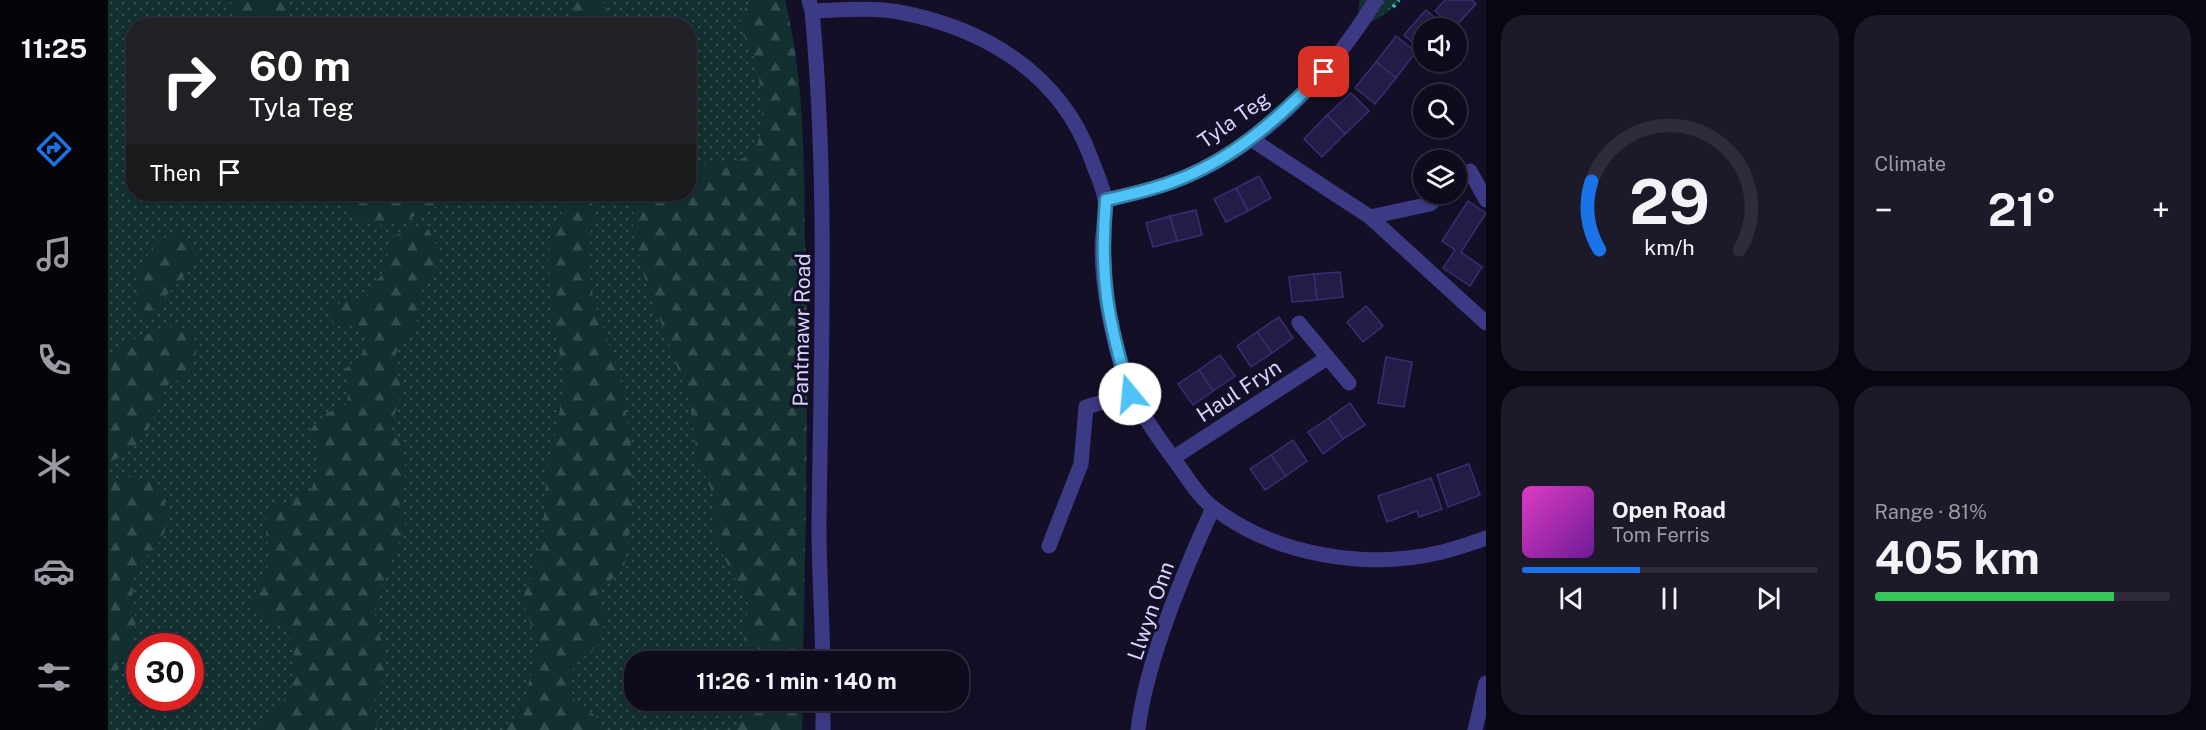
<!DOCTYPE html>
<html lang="en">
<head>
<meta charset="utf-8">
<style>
  :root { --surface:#0e0b1c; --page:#1c1929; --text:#f1f3f6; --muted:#9b9ba3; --line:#2e2b3b; --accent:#1a73e8 }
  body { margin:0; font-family:"Public Sans",sans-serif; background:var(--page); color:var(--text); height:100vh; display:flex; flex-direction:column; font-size:22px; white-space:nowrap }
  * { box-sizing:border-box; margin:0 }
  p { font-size:20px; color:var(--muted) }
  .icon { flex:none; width:33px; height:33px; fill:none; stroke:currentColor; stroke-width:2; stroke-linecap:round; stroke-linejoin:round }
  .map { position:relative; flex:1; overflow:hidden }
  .details { display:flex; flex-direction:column; gap:15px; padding:15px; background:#08060f; width:720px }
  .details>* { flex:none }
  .top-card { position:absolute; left:18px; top:18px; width:570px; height:183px; border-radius:24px; box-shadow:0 3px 9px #0003,0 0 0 2px var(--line); background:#202124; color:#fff; overflow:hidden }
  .tools { position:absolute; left:1305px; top:18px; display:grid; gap:12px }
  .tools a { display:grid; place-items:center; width:54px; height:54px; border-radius:50%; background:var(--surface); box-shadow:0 3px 9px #0003,0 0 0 2px var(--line); font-size:30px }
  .speed { position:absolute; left:18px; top:633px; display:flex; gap:12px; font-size:30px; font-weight:700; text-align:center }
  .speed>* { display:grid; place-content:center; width:78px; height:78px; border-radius:50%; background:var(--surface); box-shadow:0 3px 9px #0003,0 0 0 2px var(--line); line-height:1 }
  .speed .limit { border:9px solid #d22; background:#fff; color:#111 }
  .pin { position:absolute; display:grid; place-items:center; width:51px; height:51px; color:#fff; margin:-26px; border-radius:12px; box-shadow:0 3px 9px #0006 }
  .me { position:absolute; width:66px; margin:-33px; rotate:343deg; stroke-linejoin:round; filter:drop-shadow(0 0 4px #0008) }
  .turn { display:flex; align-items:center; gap:21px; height:126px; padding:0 24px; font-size:27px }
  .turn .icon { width:78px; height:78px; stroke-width:2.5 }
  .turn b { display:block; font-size:42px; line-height:51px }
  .then { display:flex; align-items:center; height:57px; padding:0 24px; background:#0003; gap:12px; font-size:22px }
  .big { font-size:45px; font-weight:700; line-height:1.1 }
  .details .card { flex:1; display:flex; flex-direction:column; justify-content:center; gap:9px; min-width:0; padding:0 21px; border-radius:24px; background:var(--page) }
  .details .dial { align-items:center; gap:0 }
  .dial svg { height:156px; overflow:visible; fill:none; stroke:var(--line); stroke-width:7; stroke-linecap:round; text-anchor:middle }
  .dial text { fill:var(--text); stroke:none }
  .song { display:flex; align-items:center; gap:18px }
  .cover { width:72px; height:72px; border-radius:9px; background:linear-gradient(135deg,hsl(310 70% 55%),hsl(280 70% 35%)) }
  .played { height:6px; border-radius:3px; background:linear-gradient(90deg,var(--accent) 40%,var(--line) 40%) }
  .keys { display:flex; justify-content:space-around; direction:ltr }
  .heat { display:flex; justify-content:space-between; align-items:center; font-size:33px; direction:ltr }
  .charge { height:9px; border-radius:4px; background:linear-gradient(90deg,#34c759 81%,var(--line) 0) }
  .details .tiles { flex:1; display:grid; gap:15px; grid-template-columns:repeat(2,1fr) }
  .trip { position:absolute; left:516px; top:651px; width:345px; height:60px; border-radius:24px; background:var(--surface); box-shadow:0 3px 9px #0003,0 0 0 2px var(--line); font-weight:700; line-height:60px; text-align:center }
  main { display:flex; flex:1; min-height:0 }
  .dock { display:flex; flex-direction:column; width:108px; justify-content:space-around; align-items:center; background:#06040b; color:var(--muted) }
  .dock .icon { width:42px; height:42px }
  .dock .current { color:var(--accent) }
  .dock b { font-size:27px; color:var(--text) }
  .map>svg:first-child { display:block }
  .grass { fill:url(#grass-dots); fill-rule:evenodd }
  .forest { fill:url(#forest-firs) }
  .building { fill:#241b47; stroke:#3b2d73; stroke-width:1.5 }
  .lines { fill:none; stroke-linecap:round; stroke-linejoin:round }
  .path { stroke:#2fb8b0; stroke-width:4; stroke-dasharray:3 4.5; stroke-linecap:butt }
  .minor { stroke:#3d3a85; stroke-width:15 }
  .route-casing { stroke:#337fa1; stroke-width:15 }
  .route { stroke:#4fc3f7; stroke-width:10 }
  .labels { text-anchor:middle; stroke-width:6; stroke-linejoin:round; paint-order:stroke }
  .street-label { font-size:21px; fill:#d9d4ff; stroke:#130f26 }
</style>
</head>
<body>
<main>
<nav class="dock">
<b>11:25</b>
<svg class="icon current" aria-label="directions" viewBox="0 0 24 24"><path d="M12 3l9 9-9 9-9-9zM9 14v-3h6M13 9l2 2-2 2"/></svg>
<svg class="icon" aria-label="music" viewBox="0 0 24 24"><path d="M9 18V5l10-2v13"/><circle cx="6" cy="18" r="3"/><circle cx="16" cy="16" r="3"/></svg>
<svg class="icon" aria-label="phone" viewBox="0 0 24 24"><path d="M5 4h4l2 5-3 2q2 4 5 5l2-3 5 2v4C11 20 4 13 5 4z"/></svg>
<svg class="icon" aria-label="climate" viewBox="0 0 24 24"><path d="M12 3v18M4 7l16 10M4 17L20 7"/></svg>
<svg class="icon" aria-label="car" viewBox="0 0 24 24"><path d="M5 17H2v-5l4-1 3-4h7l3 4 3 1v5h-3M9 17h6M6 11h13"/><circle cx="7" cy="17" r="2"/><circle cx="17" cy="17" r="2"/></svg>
<svg class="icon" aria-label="filters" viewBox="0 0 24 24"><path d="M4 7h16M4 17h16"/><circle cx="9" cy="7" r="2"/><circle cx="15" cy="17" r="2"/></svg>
</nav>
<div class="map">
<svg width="1378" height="730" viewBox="0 0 1378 730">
  <defs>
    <pattern id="grass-dots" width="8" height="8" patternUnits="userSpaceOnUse" patternTransform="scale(1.5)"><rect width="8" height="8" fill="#12302f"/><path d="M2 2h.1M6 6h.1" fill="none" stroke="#344d4e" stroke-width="1.8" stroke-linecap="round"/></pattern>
    <pattern id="forest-firs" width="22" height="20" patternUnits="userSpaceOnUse" patternTransform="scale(1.5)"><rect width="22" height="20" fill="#12302f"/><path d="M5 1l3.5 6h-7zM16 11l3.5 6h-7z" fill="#344d4e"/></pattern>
  </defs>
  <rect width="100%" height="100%" fill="#130f26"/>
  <g class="grass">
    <path d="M0,0H658L660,661L526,662V700L659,701L658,730H0ZM26,26H580V194H26ZM32,646H82V698H32Z"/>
    <path d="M1252,0H1291L1280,12L1247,32Z"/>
  </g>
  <g class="forest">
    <path d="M123,0H181L175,25L127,26Z"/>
    <path d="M465,0H493L499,8L506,25H463Z"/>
    <path d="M643,0H677C696,77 696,156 697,235C701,377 698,519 695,661H641L636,643L640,603L608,542L606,496L590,461L581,399L536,276L525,232V196L529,194H580L581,169C600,160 618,169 639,156C663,142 653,77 645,55C642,45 633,35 633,25C633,14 637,8 643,0Z"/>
    <path d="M224,194H337L325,209L294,221L268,226L242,213L225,200Z"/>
    <path d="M456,194H483L485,209L480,259L485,299L512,376L524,452V517L516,566L489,595L497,617L491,644L467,665L460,683L469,705L487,715L495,730H399L417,699L430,645L414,599L424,576L435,538L438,476L458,381L443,316L440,242L458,203Z"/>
    <path d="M306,229L321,230L331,251L325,276L313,285V305L307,328L293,340L286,358L294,391L282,429L295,448L298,472L291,506L298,527L269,596L267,620L274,643L278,668L266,703L269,730H148C186,695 194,679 180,629L157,618L144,607L151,579L163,562L158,536L159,510L181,502L204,488L213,457L202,430L219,413L239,404L241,388L236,370L253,356L260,337L250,325L227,326L219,312L233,302L257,297L274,274L285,236Z"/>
    <path d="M64,234L81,239L89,252L83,268L37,320L28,314C26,281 32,250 64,234Z"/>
    <path d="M66,326C99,333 90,358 76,379L61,383C39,423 46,442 0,463V360C13,339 44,333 66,326Z"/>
    <path d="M21,477L39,480L55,490C57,505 62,525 53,540C45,552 34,556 28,572C20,595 29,608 27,627C24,649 11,667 0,685V479Z"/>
    <path d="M644,700L695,701L694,730H627Z"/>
  </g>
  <g class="building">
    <path d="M1337,0H1364L1368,4L1346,28L1327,11Z"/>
    <path d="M1318,10L1338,27L1316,28L1315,52L1296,35Z"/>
    <path d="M1288,36L1308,52L1288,78L1268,62Z"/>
    <path d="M1268,62L1288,78L1267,104L1247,88Z"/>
    <path d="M1243,93L1261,111L1237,134L1219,115Z"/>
    <path d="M1219,115L1237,134L1214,157L1196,139Z"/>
    <path d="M1151,176L1163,198L1140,211L1128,188Z"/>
    <path d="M1128,188L1140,211L1118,222L1106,199Z"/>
    <path d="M1360,201L1378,213L1353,252L1374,267L1362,286L1335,268L1347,250L1334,241Z"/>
    <path d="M1088,210L1094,235L1069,241L1062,216Z"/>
    <path d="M1062,216L1069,241L1045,247L1038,223Z"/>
    <path d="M1232,272L1235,297L1209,300L1206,274Z"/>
    <path d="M1206,274L1209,300L1184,302L1181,277Z"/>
    <path d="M1258,306L1275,326L1255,342L1239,322Z"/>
    <path d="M1171,317L1185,338L1164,353L1149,332Z"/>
    <path d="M1149,332L1164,353L1143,367L1129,346Z"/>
    <path d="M1112,355L1127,376L1105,391L1091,370Z"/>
    <path d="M1278,357L1304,362L1296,407L1270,403Z"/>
    <path d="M1091,370L1105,391L1085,405L1070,384Z"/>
    <path d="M1242,403L1257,425L1235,439L1221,418Z"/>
    <path d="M1221,418L1235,439L1215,454L1200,432Z"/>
    <path d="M1185,440L1199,461L1178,476L1163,455Z"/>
    <path d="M1163,455L1178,476L1157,490L1142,469Z"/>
    <path d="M1361,464L1372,495L1340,507L1329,475Z"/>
    <path d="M1323,478L1334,509L1311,517L1309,511L1279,522L1270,496Z"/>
  </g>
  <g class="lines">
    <path class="path" d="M1285,7L1291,0"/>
    <g class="minor">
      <path d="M701,0L704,11C720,182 713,353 711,525C711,570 714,616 715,662"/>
      <path d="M704,11C733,10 763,7 791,12C876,28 952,73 983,158C987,171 996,187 997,201C999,216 994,232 994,247C994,281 1000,314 1008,347C1020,394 1037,420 1065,458C1078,475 1090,497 1107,509C1169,556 1260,570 1334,552C1349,548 1364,543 1378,538"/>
      <path d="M1143,139L1262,217L1378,323"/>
      <path d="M1348,181L1362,171L1378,200"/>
      <path d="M998,200C1020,195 1042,190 1064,182C1151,151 1220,77 1268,0"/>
      <path d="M1262,217L1322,204L1334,194"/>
      <path d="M1191,323L1241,383"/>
      <path d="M1065,458L1219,358"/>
      <path d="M941,546L973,464L978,407L1022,394"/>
      <path d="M715,700V730"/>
      <path d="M1030,730C1038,661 1076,571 1105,508"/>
      <path d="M1367,730L1378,683"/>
    </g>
  </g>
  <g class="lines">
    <g class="route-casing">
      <path id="route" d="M1022,394C1000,322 991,276 998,200C1020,195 1043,190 1064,182C1125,160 1172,117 1216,72"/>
    </g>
    <use href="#route" class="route"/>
  </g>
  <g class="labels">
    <g class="street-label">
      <text transform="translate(1126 120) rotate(-35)" y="7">Tyla Teg</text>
      <text transform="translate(694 330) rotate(-89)" y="7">Pantmawr Road</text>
      <text transform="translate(1131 391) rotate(-33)" y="7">Haul Fryn</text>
      <text transform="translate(1043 611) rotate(-71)" y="7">Llwyn Onn</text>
    </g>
  </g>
</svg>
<div class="tools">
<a><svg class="icon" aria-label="sound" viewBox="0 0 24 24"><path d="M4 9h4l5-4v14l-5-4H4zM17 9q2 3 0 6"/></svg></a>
<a><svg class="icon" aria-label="search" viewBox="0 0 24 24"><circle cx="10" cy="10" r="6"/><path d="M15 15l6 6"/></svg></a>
<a><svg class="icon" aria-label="layers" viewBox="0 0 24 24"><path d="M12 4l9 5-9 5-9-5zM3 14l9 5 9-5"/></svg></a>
</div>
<div class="speed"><div class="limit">30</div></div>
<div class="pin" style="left:1216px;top:72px;background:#d93025"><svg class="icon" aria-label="arrive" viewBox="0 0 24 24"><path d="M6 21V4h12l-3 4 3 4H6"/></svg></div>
<svg class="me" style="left:1022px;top:394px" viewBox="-20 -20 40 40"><circle r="19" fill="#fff"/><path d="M0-13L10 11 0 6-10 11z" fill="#4fc3f7"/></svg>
<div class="trip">11:26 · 1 min · 140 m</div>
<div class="top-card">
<div class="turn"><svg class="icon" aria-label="right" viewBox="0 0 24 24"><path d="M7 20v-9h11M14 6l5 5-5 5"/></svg><div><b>60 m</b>Tyla Teg</div></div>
<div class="then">Then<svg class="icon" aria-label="arrive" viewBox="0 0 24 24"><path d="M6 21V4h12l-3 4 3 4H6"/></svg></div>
</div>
</div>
<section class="details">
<div class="tiles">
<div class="card dial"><svg viewBox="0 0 100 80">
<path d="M14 69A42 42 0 1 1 86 69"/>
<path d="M14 69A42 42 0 0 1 10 34" stroke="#1a73e8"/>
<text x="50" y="56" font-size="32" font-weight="700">29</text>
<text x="50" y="72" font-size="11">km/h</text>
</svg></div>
<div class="card"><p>Climate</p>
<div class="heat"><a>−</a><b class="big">21°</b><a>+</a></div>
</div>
<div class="card">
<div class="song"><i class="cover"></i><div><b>Open Road</b><p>Tom Ferris</p></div></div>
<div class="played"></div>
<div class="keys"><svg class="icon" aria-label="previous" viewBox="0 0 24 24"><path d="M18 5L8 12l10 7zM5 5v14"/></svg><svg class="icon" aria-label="pause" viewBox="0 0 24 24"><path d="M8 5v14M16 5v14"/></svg><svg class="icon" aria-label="next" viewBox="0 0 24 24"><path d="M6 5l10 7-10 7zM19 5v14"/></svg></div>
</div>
<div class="card"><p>Range · 81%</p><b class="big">405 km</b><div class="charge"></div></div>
</div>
</section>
</main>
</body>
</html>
